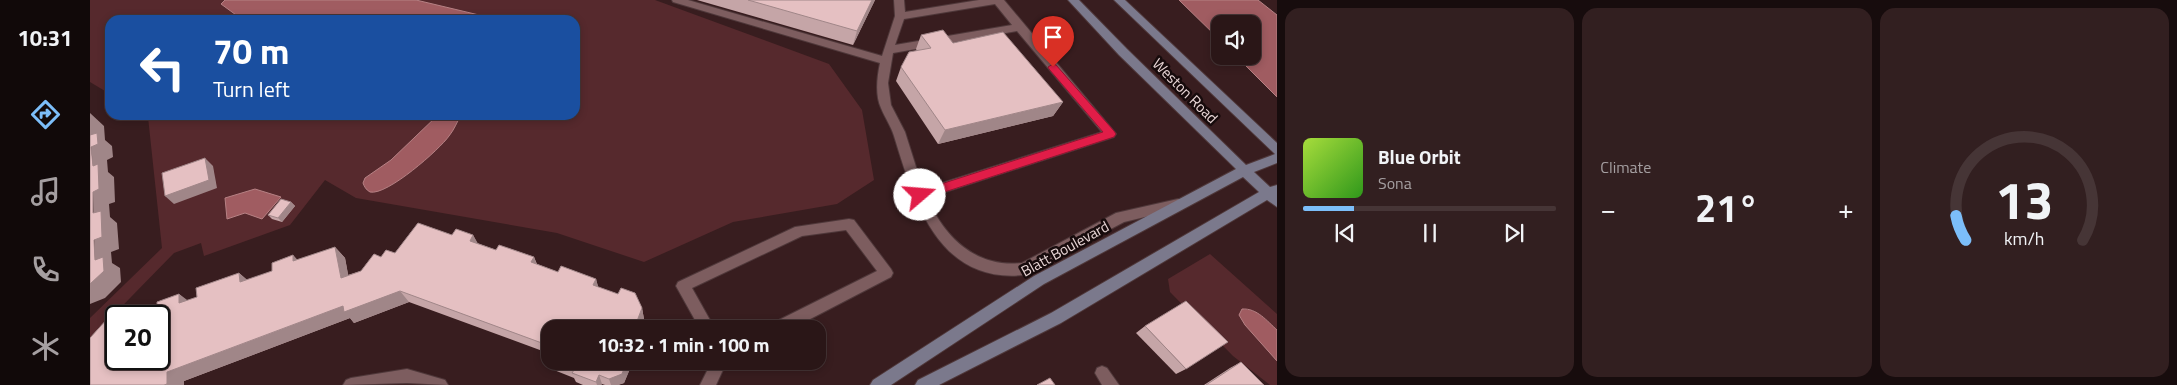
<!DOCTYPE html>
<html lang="en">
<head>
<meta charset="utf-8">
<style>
  :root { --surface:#2a1617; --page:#321f20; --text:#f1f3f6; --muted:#a59fa1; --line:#463536; --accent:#7cbef9 }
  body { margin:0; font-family:"Titillium Web",sans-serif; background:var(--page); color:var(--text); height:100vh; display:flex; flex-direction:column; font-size:19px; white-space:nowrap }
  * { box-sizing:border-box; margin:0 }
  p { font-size:16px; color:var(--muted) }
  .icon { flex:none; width:28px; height:28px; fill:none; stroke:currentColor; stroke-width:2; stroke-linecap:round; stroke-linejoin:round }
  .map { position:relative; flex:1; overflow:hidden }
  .panel { display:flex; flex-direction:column; gap:8px; padding:8px; background:#170c0d; width:900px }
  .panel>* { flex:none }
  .top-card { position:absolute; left:15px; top:15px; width:475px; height:105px; border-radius:15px; box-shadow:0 2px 8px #0003,0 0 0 1px var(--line); background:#1a4fa0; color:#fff; overflow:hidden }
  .controls { position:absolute; left:1121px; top:15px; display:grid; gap:10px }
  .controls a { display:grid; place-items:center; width:50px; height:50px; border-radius:10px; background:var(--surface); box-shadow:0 2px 8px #0003,0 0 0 1px var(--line); font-size:25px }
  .speed { position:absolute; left:15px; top:305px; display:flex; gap:10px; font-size:25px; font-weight:700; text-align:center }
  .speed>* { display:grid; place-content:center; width:65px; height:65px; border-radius:50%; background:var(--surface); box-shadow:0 2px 8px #0003,0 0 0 1px var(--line); line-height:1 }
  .speed .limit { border:2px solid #111; border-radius:8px; background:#fff; color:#111 }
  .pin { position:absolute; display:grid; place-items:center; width:42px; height:42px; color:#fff; margin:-51px -21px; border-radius:50% 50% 50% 0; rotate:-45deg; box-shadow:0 0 5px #0007 }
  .pin .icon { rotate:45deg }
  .me { position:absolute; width:55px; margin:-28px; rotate:72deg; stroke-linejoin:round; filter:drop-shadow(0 0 4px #0008) }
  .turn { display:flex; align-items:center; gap:18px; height:105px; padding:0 25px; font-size:22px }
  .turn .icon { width:65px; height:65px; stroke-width:2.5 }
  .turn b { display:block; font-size:35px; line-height:42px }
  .big { font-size:38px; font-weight:700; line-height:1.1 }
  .panel .card { flex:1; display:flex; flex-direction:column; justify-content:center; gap:8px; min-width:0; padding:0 18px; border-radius:15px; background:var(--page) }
  .panel .dial { align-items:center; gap:0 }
  .dial svg { height:130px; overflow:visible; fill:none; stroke:var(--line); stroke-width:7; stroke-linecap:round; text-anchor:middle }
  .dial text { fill:var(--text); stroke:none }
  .song { display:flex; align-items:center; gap:15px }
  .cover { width:60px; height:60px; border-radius:8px; background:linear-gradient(135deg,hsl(80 70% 55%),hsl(110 70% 35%)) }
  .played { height:5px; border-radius:2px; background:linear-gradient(90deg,var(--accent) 20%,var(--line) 20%) }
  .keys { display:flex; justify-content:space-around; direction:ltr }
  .heat { display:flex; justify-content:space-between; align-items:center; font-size:28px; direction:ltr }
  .panel .tiles { flex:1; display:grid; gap:8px; grid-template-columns:repeat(3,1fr) }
  .trip { position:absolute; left:451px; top:320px; width:285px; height:50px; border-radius:15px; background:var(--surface); box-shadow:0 2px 8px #0003,0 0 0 1px var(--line); font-weight:700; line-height:50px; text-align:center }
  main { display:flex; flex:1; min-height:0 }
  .tabs { display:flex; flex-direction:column; width:90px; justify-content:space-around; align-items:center; background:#110909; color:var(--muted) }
  .tabs .icon { width:35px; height:35px }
  .tabs .on { color:var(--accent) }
  .tabs b { font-size:22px; color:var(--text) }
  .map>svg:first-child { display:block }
  .green { fill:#56292d }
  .water { fill:#a05c61; stroke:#b68184 }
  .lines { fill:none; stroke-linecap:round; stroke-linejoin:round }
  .lane-casing { stroke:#4f383a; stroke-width:2 }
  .street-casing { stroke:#4f383a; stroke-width:2 }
  .secondary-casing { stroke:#4f383a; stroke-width:2 }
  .lane { fill:#7d5d5f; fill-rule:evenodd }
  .street { fill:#7d5d5f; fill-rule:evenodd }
  .secondary { fill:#7b798c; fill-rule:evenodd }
  .wall { fill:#c5a5a7 }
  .shaded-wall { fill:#a08688 }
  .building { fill:#e5c0c2; stroke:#a08688 }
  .route { fill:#e11d48; stroke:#92132f }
  .labels { text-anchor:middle; stroke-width:5; stroke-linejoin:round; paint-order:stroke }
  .street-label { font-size:15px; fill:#ead7d7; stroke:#170b0c }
</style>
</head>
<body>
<main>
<nav class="tabs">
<b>10:31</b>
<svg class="icon on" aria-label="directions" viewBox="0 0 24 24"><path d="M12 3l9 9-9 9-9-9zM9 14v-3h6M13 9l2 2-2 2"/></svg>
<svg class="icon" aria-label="music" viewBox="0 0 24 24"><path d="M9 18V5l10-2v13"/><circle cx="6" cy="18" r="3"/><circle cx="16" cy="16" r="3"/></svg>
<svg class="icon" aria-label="phone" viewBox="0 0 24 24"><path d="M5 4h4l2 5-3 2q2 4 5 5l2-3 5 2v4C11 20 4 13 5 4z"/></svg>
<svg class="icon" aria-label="climate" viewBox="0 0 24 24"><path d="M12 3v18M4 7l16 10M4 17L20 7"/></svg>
</nav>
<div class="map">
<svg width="1187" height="385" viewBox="0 0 1187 385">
  <rect width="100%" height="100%" fill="#381d1f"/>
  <g class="green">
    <path d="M0,0H565L739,64L772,110L784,180L747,204L643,222L554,262L467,233L266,198L235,180L200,225L114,256L111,243L84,253L0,339V318L72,248L58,117L55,115H485V20H20V94L0,82Z"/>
    <path d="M1120,254L1187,314V330C1177,321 1167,308 1152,309L1155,325L1187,361V385H1180L1143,356L1080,292L1078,279Z"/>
  </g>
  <g class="water">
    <path d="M135,0H326L410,20H346L328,16L310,20H153L131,4Z"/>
    <path d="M1089,0H1168L1187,15V97L1146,56H1162V24H1130V40Z"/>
    <path d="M348,115H371C367,122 364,130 359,136C350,149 297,196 280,192C276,190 274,186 273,183L275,178L301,160Z"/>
    <path d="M165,189L191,197L172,219L155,213L137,219L135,198Z"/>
    <path d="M1152,309C1167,308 1177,321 1187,330V361L1155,325L1149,315Z"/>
  </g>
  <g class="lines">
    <g class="lane-casing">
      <g id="lane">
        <path d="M582,0H598L792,56L805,16L804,0H814L815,12L889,0H914L1026,134L1024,137L837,198C855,238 886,268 932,263L1026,213L1088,199L1092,200L1094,204L1092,208L1088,209L1034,222L934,275C848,284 824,201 804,136C801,126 795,118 791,108C785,95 787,77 790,63L583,2ZM905,4L922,25L805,45L814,19ZM927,31L1012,132L833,189L815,132L801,105L798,83L803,53Z"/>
        <path d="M759,219L764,220L801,269L803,273L801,277L701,329H679L681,324L787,271L756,230L712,236L602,288L625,329H610L586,286L588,282L705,227Z"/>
      </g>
    </g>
    <g class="street-casing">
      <g id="street">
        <path d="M622,361H637L626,385H610Z"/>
        <path d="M1012,366L1017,368L1029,385H1012L1005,373L1007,368Z"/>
        <path d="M317,369L355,380L358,385L317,383L253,385L256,380L261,378Z"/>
      </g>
    </g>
    <g class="secondary-casing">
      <path id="secondary" d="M978,0H989L1037,49L1156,165L1185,154L1024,0H1035L1187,143V163L1164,172L1180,187L1187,185V207L1177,200L971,323L849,385H825L828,380L961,313L1169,192L1153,177L954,284L801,385H780L783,380L944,276L1146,169L1029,55Z"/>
    </g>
    <use href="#lane" class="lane"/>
    <use href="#street" class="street"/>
    <use href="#secondary" class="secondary"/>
  </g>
  <g class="wall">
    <path d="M607,0H785L763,45Z"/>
    <path d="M831,35L863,43L973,102L963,116L848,144L806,81L811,67L827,51L826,49Z"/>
    <path d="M201,202L205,206L192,222L182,219L178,215Z"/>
    <path d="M328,223L362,235L366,229L383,235L387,243L406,250L409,245L444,257L447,264L468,272L471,266L506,279L508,287L528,294L531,288L545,293L552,308L554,319L549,329H460V361H543L534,383L528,385H515L512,384L511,385H493L486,382L484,378L459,368L455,359L458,353L319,302L264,323L260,318L94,381V385H0V338L18,318L35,312L41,316H26V359H69V316H54L67,312V302L89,294L97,301L107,297L106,288L149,273L157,280L182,271V263L203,255L207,260L245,247L255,258L258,275L271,271L284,254L291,257L296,250L305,253Z"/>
    <path d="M1055,326L1096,369L1086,374L1046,333Z"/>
    <path d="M1151,362L1174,385H1114L1140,368Z"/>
  </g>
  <g class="shaded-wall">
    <path d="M782,0H785L763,45L767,31Z"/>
    <path d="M973,102L963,116L848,144L855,130Z"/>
    <path d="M0,113L14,126L15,140L22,146L23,157L17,160L18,172L24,177L25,202L19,204L20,217L27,223L29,249L21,252L22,263L30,268L31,282L15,298L0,304V284L5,260L3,192V166L0,135Z"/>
    <path d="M115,158L123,166L127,188L84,204L75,196Z"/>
    <path d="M201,202L205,206L192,222L188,218Z"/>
    <path d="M383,235L390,247L380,241Z"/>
    <path d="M245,247L255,258L261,289L251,278Z"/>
    <path d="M203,255L214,267L203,261Z"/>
    <path d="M444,257L448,268L441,262Z"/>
    <path d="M149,273L162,284L150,282Z"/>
    <path d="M506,279L509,290L503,285Z"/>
    <path d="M310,291L319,302L264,323L260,318L94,381V385H74L77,372L253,306Z"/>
    <path d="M89,294L104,305L89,303Z"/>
    <path d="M552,308L554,319L549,329H544Z"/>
    <path d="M35,312L41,316H34Z"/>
    <path d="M537,361H543V362L534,383L528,385H521L519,379Z"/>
    <path d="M509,375L512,384L511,385H507L506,382Z"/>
  </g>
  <g class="building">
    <path d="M658,0H782L767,31Z"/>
    <path d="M853,30L863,43L913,32L973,102L855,130L811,67L819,52L841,48L831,35Z"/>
    <path d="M0,128V135L7,133L8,144L1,147L3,166L8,164L9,189L3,192V213L11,211L12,237L4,240L5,260L13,257L14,271L0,284Z"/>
    <path d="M115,158L119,180L75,196L72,173Z"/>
    <path d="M191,199L201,202L188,218L178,215Z"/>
    <path d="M328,223L362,235L366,229L383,235L380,241L406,250L409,245L444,257L441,262L468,272L471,266L506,279L503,285L528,294L531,288L545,293L552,308L544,329H460V346L310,291L254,312L253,306L77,372V384L74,385H0V338L18,318L35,312L34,316H26V359H69V316H54L67,312V302L89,294V303L107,297L106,288L149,273L150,282L182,271V263L203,255V261L245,247L251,278L271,271L284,254L291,257L296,250L305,253Z"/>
    <path d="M1096,301L1138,342L1096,369L1055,326Z"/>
    <path d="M460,348V361L455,359Z"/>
    <path d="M460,361H537L532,374L519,379L509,375L506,382L482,373L484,370Z"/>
    <path d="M1151,362L1174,385H1116Z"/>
    <path d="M960,378L965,385H947Z"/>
  </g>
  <path class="route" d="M963,64L966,65L1024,131L1026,134L1024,137L830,200L826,198L824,195L826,192L1013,132L959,69L958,67Z"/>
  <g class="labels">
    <g class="street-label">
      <text transform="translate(1095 91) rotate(45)" y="5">Weston Road</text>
      <text transform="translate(975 249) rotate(-29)" y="5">Blatt Boulevard</text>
    </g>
  </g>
</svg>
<div class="controls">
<a><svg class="icon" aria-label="sound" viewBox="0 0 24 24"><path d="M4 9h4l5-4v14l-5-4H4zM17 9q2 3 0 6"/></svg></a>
</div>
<div class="speed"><div class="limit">20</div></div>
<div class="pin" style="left:963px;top:67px;background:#d93025"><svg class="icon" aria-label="arrive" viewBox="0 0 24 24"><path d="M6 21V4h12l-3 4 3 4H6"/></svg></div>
<svg class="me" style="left:830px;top:195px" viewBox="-20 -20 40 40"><circle r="19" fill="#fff"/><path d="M0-13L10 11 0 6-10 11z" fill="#e11d48"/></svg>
<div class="trip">10:32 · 1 min · 100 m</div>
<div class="top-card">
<div class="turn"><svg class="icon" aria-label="left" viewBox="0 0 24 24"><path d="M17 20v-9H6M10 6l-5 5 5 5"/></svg><div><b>70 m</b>Turn left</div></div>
</div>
</div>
<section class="panel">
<div class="tiles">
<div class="card">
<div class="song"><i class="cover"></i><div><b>Blue Orbit</b><p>Sona</p></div></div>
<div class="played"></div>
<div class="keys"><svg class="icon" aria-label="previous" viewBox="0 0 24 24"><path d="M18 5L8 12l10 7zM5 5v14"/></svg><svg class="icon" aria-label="pause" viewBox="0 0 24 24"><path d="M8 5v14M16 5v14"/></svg><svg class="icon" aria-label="next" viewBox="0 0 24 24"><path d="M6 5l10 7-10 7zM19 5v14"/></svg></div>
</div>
<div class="card"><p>Climate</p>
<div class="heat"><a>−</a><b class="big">21°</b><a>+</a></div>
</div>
<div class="card dial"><svg viewBox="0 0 100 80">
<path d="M14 69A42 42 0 1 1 86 69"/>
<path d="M14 69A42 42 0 0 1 8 54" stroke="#7cbef9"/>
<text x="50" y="56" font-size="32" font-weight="700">13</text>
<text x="50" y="72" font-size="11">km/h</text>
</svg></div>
</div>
</section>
</main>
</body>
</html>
